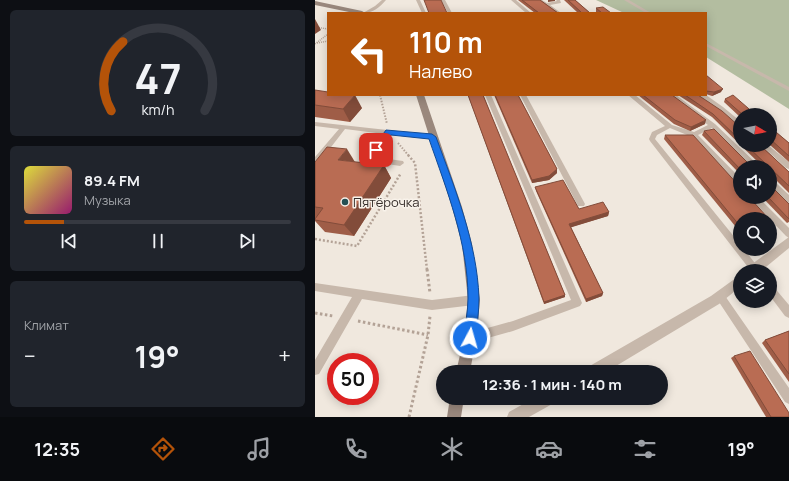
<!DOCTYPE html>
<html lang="ru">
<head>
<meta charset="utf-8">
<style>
  :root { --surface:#171b24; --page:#20242c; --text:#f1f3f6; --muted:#9ea1a6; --line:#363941; --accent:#b45309 }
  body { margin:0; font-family:Manrope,sans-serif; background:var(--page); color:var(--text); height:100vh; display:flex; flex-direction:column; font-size:15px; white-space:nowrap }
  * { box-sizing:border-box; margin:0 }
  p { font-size:13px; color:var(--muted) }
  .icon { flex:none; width:22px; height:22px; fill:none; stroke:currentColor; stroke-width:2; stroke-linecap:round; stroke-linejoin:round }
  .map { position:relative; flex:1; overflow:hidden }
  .panel { display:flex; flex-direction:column; gap:10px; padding:10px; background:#0d0f14; width:315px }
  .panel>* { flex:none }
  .banner { position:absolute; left:12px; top:12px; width:380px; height:84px; border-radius:0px; box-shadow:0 2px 10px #0003; background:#b45309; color:#fff; overflow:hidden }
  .needle { width:26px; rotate:100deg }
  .fabs { position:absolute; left:418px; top:108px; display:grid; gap:8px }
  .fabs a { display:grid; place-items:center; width:44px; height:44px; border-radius:50%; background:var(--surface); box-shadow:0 2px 10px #0003; font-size:20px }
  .speed { position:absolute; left:12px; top:353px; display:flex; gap:8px; font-size:20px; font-weight:700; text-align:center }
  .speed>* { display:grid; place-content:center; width:52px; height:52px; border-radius:50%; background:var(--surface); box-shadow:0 2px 10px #0003; line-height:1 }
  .speed .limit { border:6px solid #d22; background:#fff; color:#111 }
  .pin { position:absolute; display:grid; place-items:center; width:34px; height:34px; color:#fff; margin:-17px; border-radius:8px; box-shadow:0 2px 6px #0006 }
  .me { position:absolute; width:44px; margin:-22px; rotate:6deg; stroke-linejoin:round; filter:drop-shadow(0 0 3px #0008) }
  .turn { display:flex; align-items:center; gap:14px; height:84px; padding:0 16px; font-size:18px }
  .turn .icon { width:52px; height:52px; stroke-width:2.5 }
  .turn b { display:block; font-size:28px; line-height:34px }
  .big { font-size:30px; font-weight:700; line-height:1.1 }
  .panel .widget { flex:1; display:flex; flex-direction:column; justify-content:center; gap:6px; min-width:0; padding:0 14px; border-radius:6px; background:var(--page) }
  .panel .dial { align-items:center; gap:0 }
  .dial svg { height:104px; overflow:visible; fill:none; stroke:var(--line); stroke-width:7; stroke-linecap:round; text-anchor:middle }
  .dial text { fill:var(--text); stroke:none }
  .song { display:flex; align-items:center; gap:12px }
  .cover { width:48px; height:48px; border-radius:6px; background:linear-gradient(135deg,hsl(60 70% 55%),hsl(320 70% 35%)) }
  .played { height:4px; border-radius:2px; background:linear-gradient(90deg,var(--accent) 15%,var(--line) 15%) }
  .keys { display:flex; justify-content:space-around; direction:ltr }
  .heat { display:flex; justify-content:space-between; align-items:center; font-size:22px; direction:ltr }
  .trip { position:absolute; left:121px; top:365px; width:232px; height:40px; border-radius:20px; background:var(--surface); box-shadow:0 2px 10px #0003; font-weight:700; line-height:40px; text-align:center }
  .tab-bar { display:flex; height:64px; justify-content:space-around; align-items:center; background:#090b0e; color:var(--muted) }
  .tab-bar .icon { width:28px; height:28px }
  .tab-bar .on { color:var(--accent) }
  .tab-bar b { font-size:18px; color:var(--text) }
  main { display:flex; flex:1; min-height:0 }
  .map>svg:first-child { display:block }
  .green { fill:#b3bda0 }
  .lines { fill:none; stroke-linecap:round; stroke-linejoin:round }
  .path-far3 { stroke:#b3a296; stroke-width:1.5; stroke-dasharray:1 1; stroke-linecap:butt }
  .path-far2 { stroke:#b3a296; stroke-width:2; stroke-dasharray:1.5 1.5; stroke-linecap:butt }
  .path-far1 { stroke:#b3a296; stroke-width:2.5; stroke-dasharray:2 2; stroke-linecap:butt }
  .path { stroke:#b3a296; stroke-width:3; stroke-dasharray:2.5 2.5; stroke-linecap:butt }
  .lane { fill:#c7b8ab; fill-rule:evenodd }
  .street { fill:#c7b8ab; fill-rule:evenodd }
  .secondary { fill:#9a887d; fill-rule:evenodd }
  .wall { fill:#9f5d47 }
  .shaded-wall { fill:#824c3a }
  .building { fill:#b96c53; stroke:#824c3a }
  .route { fill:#1a73e8; stroke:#114b97 }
  .poi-dot { fill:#244f53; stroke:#f8f2ea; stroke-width:1.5 }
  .labels { text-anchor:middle; stroke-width:3; stroke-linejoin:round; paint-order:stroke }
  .poi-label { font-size:13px; fill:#362e2a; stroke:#f8f2ea; text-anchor:start }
</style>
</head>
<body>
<main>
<section class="panel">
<div class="widget dial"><svg viewBox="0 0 100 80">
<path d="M14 69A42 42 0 1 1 86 69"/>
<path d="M14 69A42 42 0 0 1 23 16" stroke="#b45309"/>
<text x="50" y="56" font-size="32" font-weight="700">47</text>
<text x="50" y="72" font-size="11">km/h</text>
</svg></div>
<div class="widget">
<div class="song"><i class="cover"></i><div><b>89.4 FM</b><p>Музыка</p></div></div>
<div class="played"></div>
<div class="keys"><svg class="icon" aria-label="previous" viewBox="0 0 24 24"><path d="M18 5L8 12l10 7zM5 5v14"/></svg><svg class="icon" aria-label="pause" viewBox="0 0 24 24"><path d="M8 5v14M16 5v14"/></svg><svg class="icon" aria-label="next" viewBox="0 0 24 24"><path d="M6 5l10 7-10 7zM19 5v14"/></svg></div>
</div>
<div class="widget"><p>Климат</p>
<div class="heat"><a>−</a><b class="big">19°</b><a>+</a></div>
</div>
</section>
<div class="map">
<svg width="474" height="417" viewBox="0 0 474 417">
  <rect width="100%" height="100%" fill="#f0e8de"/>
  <path class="green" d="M281,0H474V109L391,57V13H309Z"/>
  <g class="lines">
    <g class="path-far3">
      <path d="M0,27L13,29"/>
      <path d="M2,43L13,41"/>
      <path d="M0,44L13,34"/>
    </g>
    <g class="path-far2">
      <path d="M65,95L72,124"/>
      <path d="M83,143L94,156"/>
    </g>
    <g class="path-far1">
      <path d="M93,155L100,163L112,270"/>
      <path d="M0,239L42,246L86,173"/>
    </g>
    <g class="path">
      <path d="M112,269L115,293"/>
      <path d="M0,313L18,316"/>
      <path d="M43,321L113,335"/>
      <path d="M94,417L113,335L115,316"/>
    </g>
    <g class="lane">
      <path d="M67,0H71C65,7 58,13 48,13L60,6Z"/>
      <path d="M101,0H105L111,13H107Z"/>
      <path d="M126,0H130L137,13H133Z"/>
      <path d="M196,0H201L216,13H211Z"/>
      <path d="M222,0H227L232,3L242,1L241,0H245L246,3L235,5L246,13H241Z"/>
      <path d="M309,0H314L336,13H331Z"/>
      <path d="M391,43L474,87V91L391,46Z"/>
      <path d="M170,95H176L267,303L265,306L198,331L155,343L151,342L150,338L151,334L198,321L256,300Z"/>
      <path d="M205,95H211L270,204L269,206H263Z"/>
      <path d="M313,95H320L357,125L379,132L393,125L354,95H361L400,124L443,165L444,167H436L397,128L383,135L425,178V186L422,185L377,137L355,128L342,135L340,139L425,244V249H429L446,271H436L335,141L334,139L337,132L350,126Z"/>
      <path d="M384,95H391L408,107L425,121V126Z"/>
      <path d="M0,122L117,135L120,137L117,139L76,135L59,157L88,161L89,163L85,166L54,161L50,159L69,134L30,129L3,164L0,165V157L24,129L0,126Z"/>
      <path d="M446,145H453L474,162V169L471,168Z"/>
      <path d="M455,179L458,180L474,195V203L471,202L455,187Z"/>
      <path d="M434,197H443L474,228V238L471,236Z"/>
      <path d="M0,283L117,300L159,295L162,297L164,300L162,303L159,305L117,310L47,299L4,374L0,375V360L37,297L0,291Z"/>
      <path d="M455,285L458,286L474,305V318L470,316L455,296Z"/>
      <path d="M405,291L408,293L474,388V404L470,402L402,299L400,296L402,293Z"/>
    </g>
    <g class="street">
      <path d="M474,237V248L446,271H431L433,267Z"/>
      <path d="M425,275V287L404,304L291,372H271L273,367L396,296Z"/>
      <path d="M219,398H241L239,403L214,417H192L194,412Z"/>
    </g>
    <g class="secondary">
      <path d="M0,1L47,11L50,13H39L0,5Z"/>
      <path d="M101,95H109L147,207L157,244L165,300L161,338L155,372H141L149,338L153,300L147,244L137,207Z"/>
      <path d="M135,398H149L146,417H132Z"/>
    </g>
  </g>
  <g class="wall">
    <path d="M203,0H225L243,13H220Z"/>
    <path d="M249,0H260L275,13H263Z"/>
    <path d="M281,8L296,13H283L281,12Z"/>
    <path d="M391,75L406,92L397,96L391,94Z"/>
    <path d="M0,90L47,108L35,122L0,117Z"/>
    <path d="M153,95H168L250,295V297L229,304Z"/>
    <path d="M179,95H203L242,169V173L234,180L217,183Z"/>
    <path d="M323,95H357L390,124L375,131L359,124Z"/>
    <path d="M363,95H383L425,127V145H445L474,172V193L455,174V167H448L397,117Z"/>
    <path d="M410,99L441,115H425V117L409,102Z"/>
    <path d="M455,127L474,143V162L455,145Z"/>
    <path d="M389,131L425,167V174L387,135Z"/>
    <path d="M350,135L425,219V232L349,139Z"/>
    <path d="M0,162H40L69,165L76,178L39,236L10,232L0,221V219L1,218H0Z"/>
    <path d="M220,187L264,209L294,212L293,216L256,227L288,293L287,296L271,302L221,191Z"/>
    <path d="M447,197H455L474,204V222L472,223Z"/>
    <path d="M474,331V382L447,343L450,340Z"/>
    <path d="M419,356L474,417H451L416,358Z"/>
  </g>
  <g class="shaded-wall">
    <path d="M233,0H240V1L233,2Z"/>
    <path d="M0,19L6,30L0,34Z"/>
    <path d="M408,89L406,92L397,96L399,92Z"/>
    <path d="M40,95L47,108L35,122L28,109Z"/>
    <path d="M391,120L390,124L375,131L376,127Z"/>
    <path d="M32,149L40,162L23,160Z"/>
    <path d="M69,165L76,178L39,236L29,225Z"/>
    <path d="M242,169V173L234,180L217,183V180Z"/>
    <path d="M294,212L293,216L254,228V224Z"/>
    <path d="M288,293L287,296L271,302V299Z"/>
    <path d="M250,295V297L229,304V302Z"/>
  </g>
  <g class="building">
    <path d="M109,0H126L132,13H114Z"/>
    <path d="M207,0H225L243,13H224Z"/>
    <path d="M253,0H260L275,13H267Z"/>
    <path d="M288,7L296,13H287L281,8Z"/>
    <path d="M391,75L408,89L399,92L391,91Z"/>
    <path d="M0,90L13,92V95H40L28,109L0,105Z"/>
    <path d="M153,95H168L250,295L229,302Z"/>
    <path d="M180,95H203L242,169L234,176L217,180Z"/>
    <path d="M328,95H357L391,120L376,127L360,120Z"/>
    <path d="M370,95H383L407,111L425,127V140L398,114Z"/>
    <path d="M418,95L441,115H428L410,99Z"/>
    <path d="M455,127L474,143V156L455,139Z"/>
    <path d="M399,129L437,167H425V169L389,131Z"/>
    <path d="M350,135H378L425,187V197H434L454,219H425V226Z"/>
    <path d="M431,145H445L474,172V186L455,168V167H454Z"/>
    <path d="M12,147L32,149L23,160L69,165L29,225L0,220V219L8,208L0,207V162Z"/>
    <path d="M248,180L264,209L288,202L294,212L254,224L288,293L271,299L220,187Z"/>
    <path d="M455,185L474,204V219L453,197H455Z"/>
    <path d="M474,331V374L450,340Z"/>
    <path d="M435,351L474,413V417H456L419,356Z"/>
  </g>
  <path class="route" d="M71,130L117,134L121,137C140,189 162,242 164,298C164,311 162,325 161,338L159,342L155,344L151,342L149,338C150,325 153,311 153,298C153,243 132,191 114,139L76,135L63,152H58V148Z"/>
  <circle class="poi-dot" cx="30" cy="202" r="4"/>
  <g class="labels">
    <g class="poi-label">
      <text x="38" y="207">Пятёрочка</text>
    </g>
  </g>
</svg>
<div class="fabs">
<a><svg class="needle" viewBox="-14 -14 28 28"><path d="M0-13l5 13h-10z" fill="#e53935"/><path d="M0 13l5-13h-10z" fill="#9ea1a6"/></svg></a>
<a><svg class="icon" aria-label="sound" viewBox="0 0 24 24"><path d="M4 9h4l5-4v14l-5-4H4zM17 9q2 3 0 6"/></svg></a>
<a><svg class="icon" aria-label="search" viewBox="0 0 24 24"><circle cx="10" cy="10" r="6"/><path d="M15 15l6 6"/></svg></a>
<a><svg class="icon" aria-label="layers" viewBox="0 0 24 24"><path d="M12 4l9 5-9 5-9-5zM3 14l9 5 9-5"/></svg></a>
</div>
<div class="speed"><div class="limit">50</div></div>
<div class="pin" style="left:61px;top:150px;background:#d93025"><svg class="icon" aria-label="arrive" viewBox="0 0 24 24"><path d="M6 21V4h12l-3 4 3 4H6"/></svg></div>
<svg class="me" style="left:155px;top:338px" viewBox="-20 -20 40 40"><circle r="17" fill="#1a73e8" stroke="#fff" stroke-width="3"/><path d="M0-11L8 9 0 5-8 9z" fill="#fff"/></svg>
<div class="trip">12:36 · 1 мин · 140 m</div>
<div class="banner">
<div class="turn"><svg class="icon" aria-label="left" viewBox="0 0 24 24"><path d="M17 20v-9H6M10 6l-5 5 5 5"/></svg><div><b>110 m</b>Налево</div></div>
</div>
</div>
</main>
<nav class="tab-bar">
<b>12:35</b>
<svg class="icon on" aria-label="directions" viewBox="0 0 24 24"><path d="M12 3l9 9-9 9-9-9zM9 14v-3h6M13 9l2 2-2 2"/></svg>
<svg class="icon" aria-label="music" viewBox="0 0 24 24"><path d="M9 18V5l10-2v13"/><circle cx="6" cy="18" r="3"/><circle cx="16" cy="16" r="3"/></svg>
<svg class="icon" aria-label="phone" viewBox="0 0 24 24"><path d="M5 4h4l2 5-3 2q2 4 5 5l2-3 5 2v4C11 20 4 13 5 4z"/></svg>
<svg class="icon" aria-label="climate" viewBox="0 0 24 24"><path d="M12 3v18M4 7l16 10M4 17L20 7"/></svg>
<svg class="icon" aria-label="car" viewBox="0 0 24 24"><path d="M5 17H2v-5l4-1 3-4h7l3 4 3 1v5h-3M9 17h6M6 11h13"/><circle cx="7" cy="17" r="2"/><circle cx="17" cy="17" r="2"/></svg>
<svg class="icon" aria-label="filters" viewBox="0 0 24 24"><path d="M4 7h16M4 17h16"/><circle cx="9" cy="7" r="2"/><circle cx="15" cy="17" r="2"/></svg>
<b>19°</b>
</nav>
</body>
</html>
